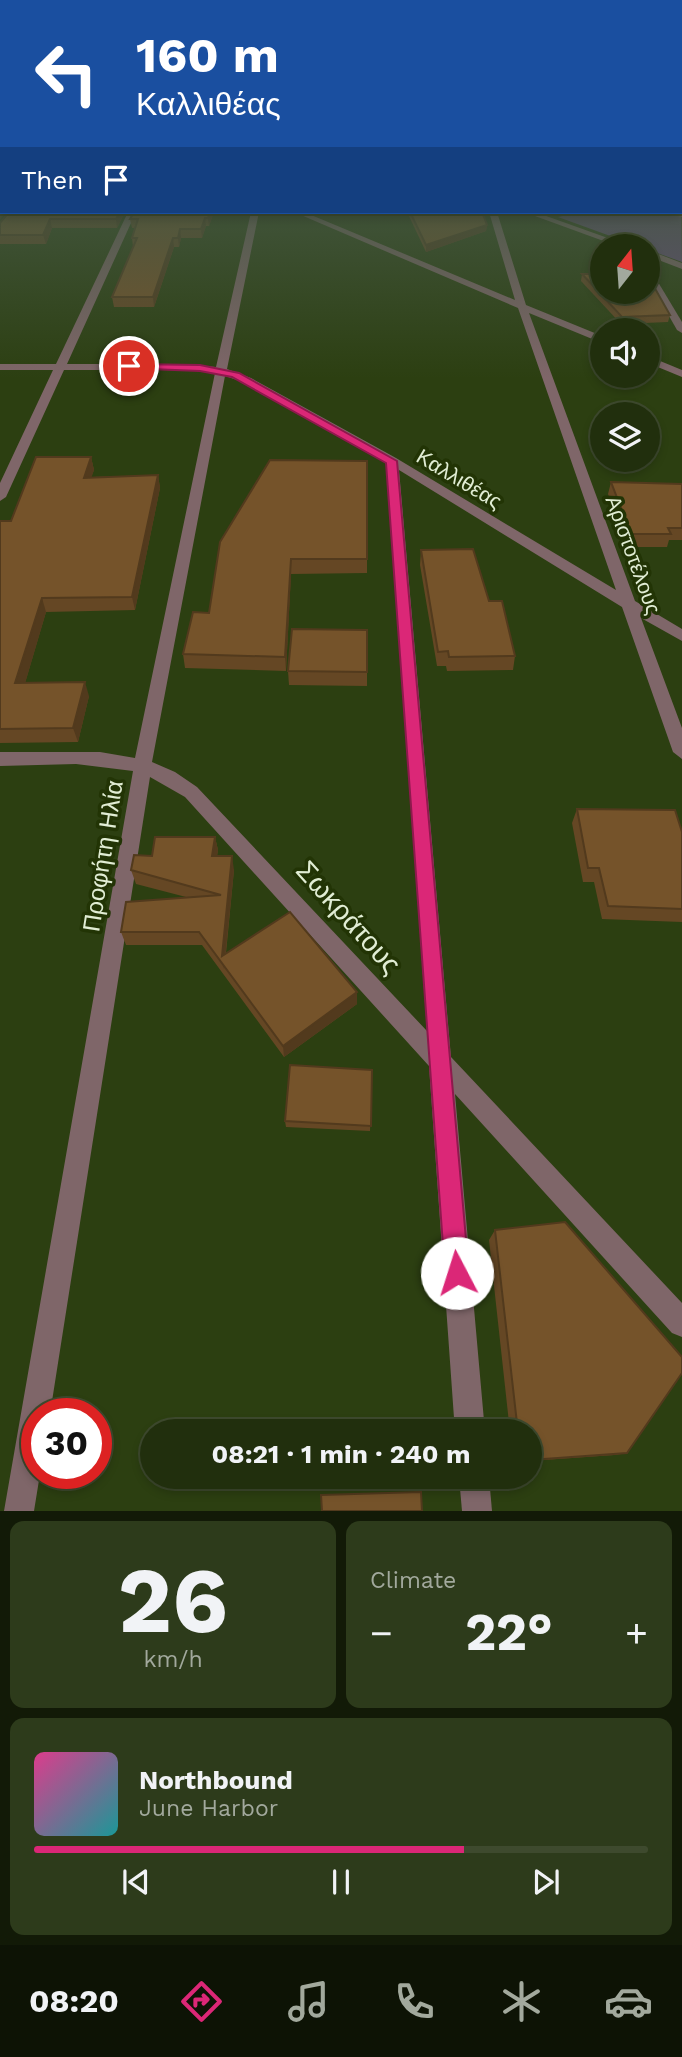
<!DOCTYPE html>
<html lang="en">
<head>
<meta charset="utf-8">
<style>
  :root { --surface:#212f0d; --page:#2d3b1b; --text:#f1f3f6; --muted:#a2a99d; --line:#3e4a2e; --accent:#db2777 }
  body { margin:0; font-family:"Work Sans",sans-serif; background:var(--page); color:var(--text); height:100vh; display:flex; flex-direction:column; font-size:26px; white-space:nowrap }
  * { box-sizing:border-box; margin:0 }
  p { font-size:23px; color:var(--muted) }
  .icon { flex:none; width:38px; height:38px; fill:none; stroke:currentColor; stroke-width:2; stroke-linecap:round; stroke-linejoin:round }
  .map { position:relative; height:1511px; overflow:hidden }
  .sheet { display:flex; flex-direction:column; gap:10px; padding:10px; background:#121a07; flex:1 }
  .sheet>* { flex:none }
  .guide { position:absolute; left:0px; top:0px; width:682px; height:214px; box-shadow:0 4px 10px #0003,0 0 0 2px var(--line); background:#1a4fa0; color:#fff; overflow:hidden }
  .needle { width:46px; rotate:17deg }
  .fabs { position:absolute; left:590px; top:234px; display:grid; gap:14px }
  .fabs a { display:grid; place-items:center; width:70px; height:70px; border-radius:50%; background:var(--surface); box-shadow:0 4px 10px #0003,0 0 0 2px var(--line); font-size:35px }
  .speed { position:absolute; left:21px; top:1398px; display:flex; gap:14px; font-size:35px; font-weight:700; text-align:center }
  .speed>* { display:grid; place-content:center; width:91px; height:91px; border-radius:50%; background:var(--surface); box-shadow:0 4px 10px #0003,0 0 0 2px var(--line); line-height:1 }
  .speed .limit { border:10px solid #d22; background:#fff; color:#111 }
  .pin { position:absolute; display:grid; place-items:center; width:60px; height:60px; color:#fff; margin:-30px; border:4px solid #fff; border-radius:50%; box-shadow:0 2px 7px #0007 }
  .me { position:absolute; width:77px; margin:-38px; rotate:355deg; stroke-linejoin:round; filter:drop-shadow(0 0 5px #0008) }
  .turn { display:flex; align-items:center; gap:24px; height:147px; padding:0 21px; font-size:32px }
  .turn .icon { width:91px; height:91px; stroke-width:2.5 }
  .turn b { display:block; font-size:49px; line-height:60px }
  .then { display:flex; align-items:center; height:66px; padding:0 21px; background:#0003; gap:14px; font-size:26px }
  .big { font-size:52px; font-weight:700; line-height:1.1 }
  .sheet .widget { flex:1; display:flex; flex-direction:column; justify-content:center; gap:10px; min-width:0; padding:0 24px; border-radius:14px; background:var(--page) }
  .sheet .dial { align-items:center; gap:0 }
  .dial b { font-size:91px; line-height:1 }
  .song { display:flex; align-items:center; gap:21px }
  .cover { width:84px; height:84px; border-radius:10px; background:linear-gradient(135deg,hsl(330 70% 55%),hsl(180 70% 35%)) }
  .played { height:7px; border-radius:4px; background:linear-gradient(90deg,var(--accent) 70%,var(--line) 70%) }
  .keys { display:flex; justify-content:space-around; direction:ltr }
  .heat { display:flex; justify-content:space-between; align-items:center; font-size:38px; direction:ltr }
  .sheet .tiles { flex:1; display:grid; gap:10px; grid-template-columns:1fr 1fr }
  .widget:last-child { grid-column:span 2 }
  .trip { position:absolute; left:140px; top:1419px; width:402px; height:70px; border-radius:35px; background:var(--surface); box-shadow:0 4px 10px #0003,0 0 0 2px var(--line); font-weight:700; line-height:70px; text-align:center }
  .menu { display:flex; height:112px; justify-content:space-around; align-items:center; background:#0d1305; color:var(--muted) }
  .menu .icon { width:49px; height:49px }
  .menu .active { color:var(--accent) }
  .menu b { font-size:32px; color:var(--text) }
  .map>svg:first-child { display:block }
  .green { fill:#654c79 }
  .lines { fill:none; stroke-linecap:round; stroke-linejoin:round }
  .minor { fill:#7f6669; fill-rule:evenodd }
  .wall { fill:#654724 }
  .shaded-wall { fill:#523a1d }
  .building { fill:#75532a; stroke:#523a1d; stroke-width:2 }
  .route { fill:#db2777; stroke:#8e194d; stroke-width:2 }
  .labels { text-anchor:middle; stroke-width:7; stroke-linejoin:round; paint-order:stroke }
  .far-street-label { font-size:21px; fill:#e1edd4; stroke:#223405 }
  .street-label { font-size:24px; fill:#e1edd4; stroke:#223405 }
  .near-street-label { font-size:28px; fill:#e1edd4; stroke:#223405 }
</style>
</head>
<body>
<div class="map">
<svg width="682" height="1511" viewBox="0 0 682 1511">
  <rect width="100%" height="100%" fill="#2c3f11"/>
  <path class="green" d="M681,188L682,262L558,217L581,212H681Z"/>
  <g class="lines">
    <g class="minor">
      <rect x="681" y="188" width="1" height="5"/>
      <path d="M128,212H136L67,364H187L216,367L251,212H259L227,369L251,378L396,458L616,590L518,308L294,212H304L515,300L489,212H497L526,305L602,336V343L529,313L635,601L682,629V641L641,618L682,728V759L673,752L622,607L399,470L451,1057L682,1303V1337L672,1333L455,1094L485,1432H455L429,1066L185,797L150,777L50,1414H37V1474H40L34,1511H4L133,771L76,764L0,766V752H100L135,758L215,373L187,370H64L6,497L0,501V483L53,370H0V364H56ZM225,376L243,382L386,463L427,1031L197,787L175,772L152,762Z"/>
      <path d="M524,212H535L633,247H620Z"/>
      <path d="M669,212H682V217L670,214Z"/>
      <path d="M648,250L682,263V269L648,256Z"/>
      <path d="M648,269L652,272L682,322V333L677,330L648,279Z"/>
      <path d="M648,356L682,370V377L648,363Z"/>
      <path d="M459,1477H489L492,1511H462Z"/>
    </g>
  </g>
  <g class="wall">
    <path d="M125,212L117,228H52L46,244H0V223Z"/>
    <path d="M134,212H214L209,226H206L202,238H181L179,247H174L154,307H114L112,297L133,247L132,238L135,228H132L130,219Z"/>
    <path d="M407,212H482L487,225L486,231L426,252Z"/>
    <path d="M582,274L670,315L668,322L621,324L581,281Z"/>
    <path d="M91,457L94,470L91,477L158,475L160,488L135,610L46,612L25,683L89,696L78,742L0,743V521H11Z"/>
    <path d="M611,482L682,484V540H669L667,547H627L608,494Z"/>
    <path d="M220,542L367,559V573L291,574L286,671L185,668L183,654L209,613Z"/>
    <path d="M421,550L489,601L515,656L513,670L447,671L446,666H437L420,565Z"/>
    <path d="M288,671L367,672V686L289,685Z"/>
    <path d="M577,809L682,832V922L602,919L594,882H583L572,823Z"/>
    <path d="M215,837L218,850L217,856L234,870L226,953L357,1004L284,1057L202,945H126L121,932L186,897L136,884L131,870Z"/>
    <path d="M372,1070L370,1131L286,1127L285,1121Z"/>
    <path d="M495,1230L627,1453L615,1455L530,1461V1432H510L489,1240Z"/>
  </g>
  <g class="shaded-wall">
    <path d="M2,206V212H6L0,220V208Z"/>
    <path d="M120,212H125L117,228L116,219Z"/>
    <path d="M210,212H214L209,226L208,218Z"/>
    <path d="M205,218L206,226L202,238L201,229Z"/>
    <path d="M50,219L52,228L46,244L43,235Z"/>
    <path d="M487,225L486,231L426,252V245Z"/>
    <path d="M180,229L181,238L179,247L178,238Z"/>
    <path d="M173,238L174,247L154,307L153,297Z"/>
    <path d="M91,457L94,470L87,491L84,478Z"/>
    <path d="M158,475L160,488L135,610L132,597Z"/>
    <path d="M291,559V574L286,671L285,657Z"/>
    <path d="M42,598L46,612L21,697L15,683Z"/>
    <path d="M85,682L89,696L78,742L73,728Z"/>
    <path d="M215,837L218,850L215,869L212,856Z"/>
    <path d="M232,856L234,870L224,969L222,956Z"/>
    <path d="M357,992V1004L284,1057L283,1046Z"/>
  </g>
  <g class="building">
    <path d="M0,168H2V206L0,208V193H2V186H0Z"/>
    <path d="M9,212H120L116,219H50L43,235H0V223Z"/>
    <path d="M134,212H210L208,218H205L201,229H180L178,238H173L153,297H112L137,238H132L138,219H130Z"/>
    <path d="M410,212H482L487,225L426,245Z"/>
    <path d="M582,274H602V292H648V276L670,315L622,317Z"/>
    <path d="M36,457H91L84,478L158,475L132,597L42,598L15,683L85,682L73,728L0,729V521H11Z"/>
    <path d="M270,460L367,461V559H291L285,657L183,654L193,612L209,613L220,542Z"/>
    <path d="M611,482L682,484V528H668L671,534H631Z"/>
    <path d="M473,549L489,601H502L515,656L449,657L448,651L438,652L421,550Z"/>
    <path d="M292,629L367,630V672L288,671Z"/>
    <path d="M577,809L675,810L682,832V909L608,906L599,868H588Z"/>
    <path d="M155,837H215L212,856H232L222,956L290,912L357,992L283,1046L199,932H121L126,902L221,895L131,870L134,855L152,856Z"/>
    <path d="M290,1065L372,1070L371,1126L285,1121Z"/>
    <path d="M565,1222L682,1357V1373L627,1453L530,1460V1432H518L495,1230Z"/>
    <path d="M421,1492L422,1511H322L321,1495Z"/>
  </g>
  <linearGradient id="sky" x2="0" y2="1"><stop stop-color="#182309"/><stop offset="0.44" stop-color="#455843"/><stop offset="1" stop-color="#455843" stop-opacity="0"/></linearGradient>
  <rect width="682" height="379" fill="url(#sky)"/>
  <path class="route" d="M129,364L200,365L239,373L397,461L469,1273L466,1281L457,1285L448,1281L445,1273L386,463L232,377L200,371L125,368Z"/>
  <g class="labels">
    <g class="far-street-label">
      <text transform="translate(459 479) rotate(31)" y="7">Καλλιθέας</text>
      <text transform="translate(633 555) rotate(70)" y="7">Αριστοτέλους</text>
    </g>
    <g class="street-label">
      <text transform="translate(103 856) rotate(-81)" y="8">Προφήτη Ηλία</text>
    </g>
    <g class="near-street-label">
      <text transform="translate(349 917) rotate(48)" y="10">Σωκράτους</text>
    </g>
  </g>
</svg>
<div class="fabs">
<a><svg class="needle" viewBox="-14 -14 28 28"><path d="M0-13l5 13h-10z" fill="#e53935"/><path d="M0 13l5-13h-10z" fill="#a2a99d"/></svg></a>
<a><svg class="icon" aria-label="sound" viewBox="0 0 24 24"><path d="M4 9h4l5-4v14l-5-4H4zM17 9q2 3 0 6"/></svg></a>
<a><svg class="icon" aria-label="layers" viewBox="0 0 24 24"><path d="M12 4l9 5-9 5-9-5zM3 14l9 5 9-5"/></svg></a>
</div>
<div class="speed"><div class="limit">30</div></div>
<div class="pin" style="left:129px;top:366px;background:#d93025"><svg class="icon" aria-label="arrive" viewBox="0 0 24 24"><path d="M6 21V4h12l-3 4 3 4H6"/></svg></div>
<svg class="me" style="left:457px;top:1273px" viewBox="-20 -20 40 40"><circle r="19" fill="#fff"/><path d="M0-13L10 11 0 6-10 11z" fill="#db2777"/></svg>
<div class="trip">08:21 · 1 min · 240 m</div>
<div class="guide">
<div class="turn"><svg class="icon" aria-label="left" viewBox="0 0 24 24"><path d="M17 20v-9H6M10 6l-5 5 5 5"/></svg><div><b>160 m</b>Καλλιθέας</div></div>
<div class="then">Then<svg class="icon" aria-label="arrive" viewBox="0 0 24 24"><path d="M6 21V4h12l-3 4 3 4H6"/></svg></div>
</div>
</div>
<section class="sheet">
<div class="tiles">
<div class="widget dial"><b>26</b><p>km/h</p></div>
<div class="widget"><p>Climate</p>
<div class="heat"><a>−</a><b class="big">22°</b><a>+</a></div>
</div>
<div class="widget">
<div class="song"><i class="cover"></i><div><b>Northbound</b><p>June Harbor</p></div></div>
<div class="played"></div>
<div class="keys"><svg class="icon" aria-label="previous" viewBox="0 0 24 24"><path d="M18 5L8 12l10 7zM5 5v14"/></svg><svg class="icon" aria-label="pause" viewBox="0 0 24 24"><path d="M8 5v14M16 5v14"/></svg><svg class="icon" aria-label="next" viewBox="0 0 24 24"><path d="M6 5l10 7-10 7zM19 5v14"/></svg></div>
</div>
</div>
</section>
<nav class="menu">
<b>08:20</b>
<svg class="icon active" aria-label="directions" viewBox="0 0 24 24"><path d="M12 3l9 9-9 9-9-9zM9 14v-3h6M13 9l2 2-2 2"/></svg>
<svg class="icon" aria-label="music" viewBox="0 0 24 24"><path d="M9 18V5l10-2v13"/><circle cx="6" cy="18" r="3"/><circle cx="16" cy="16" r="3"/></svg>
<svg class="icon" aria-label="phone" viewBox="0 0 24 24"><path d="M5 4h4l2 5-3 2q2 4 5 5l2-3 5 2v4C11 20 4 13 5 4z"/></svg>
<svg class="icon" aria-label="climate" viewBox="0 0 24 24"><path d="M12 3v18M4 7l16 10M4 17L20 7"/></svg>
<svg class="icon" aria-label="car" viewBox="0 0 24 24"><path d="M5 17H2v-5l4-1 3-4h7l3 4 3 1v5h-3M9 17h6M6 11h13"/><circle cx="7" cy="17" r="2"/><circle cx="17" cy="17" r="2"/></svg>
</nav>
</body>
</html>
